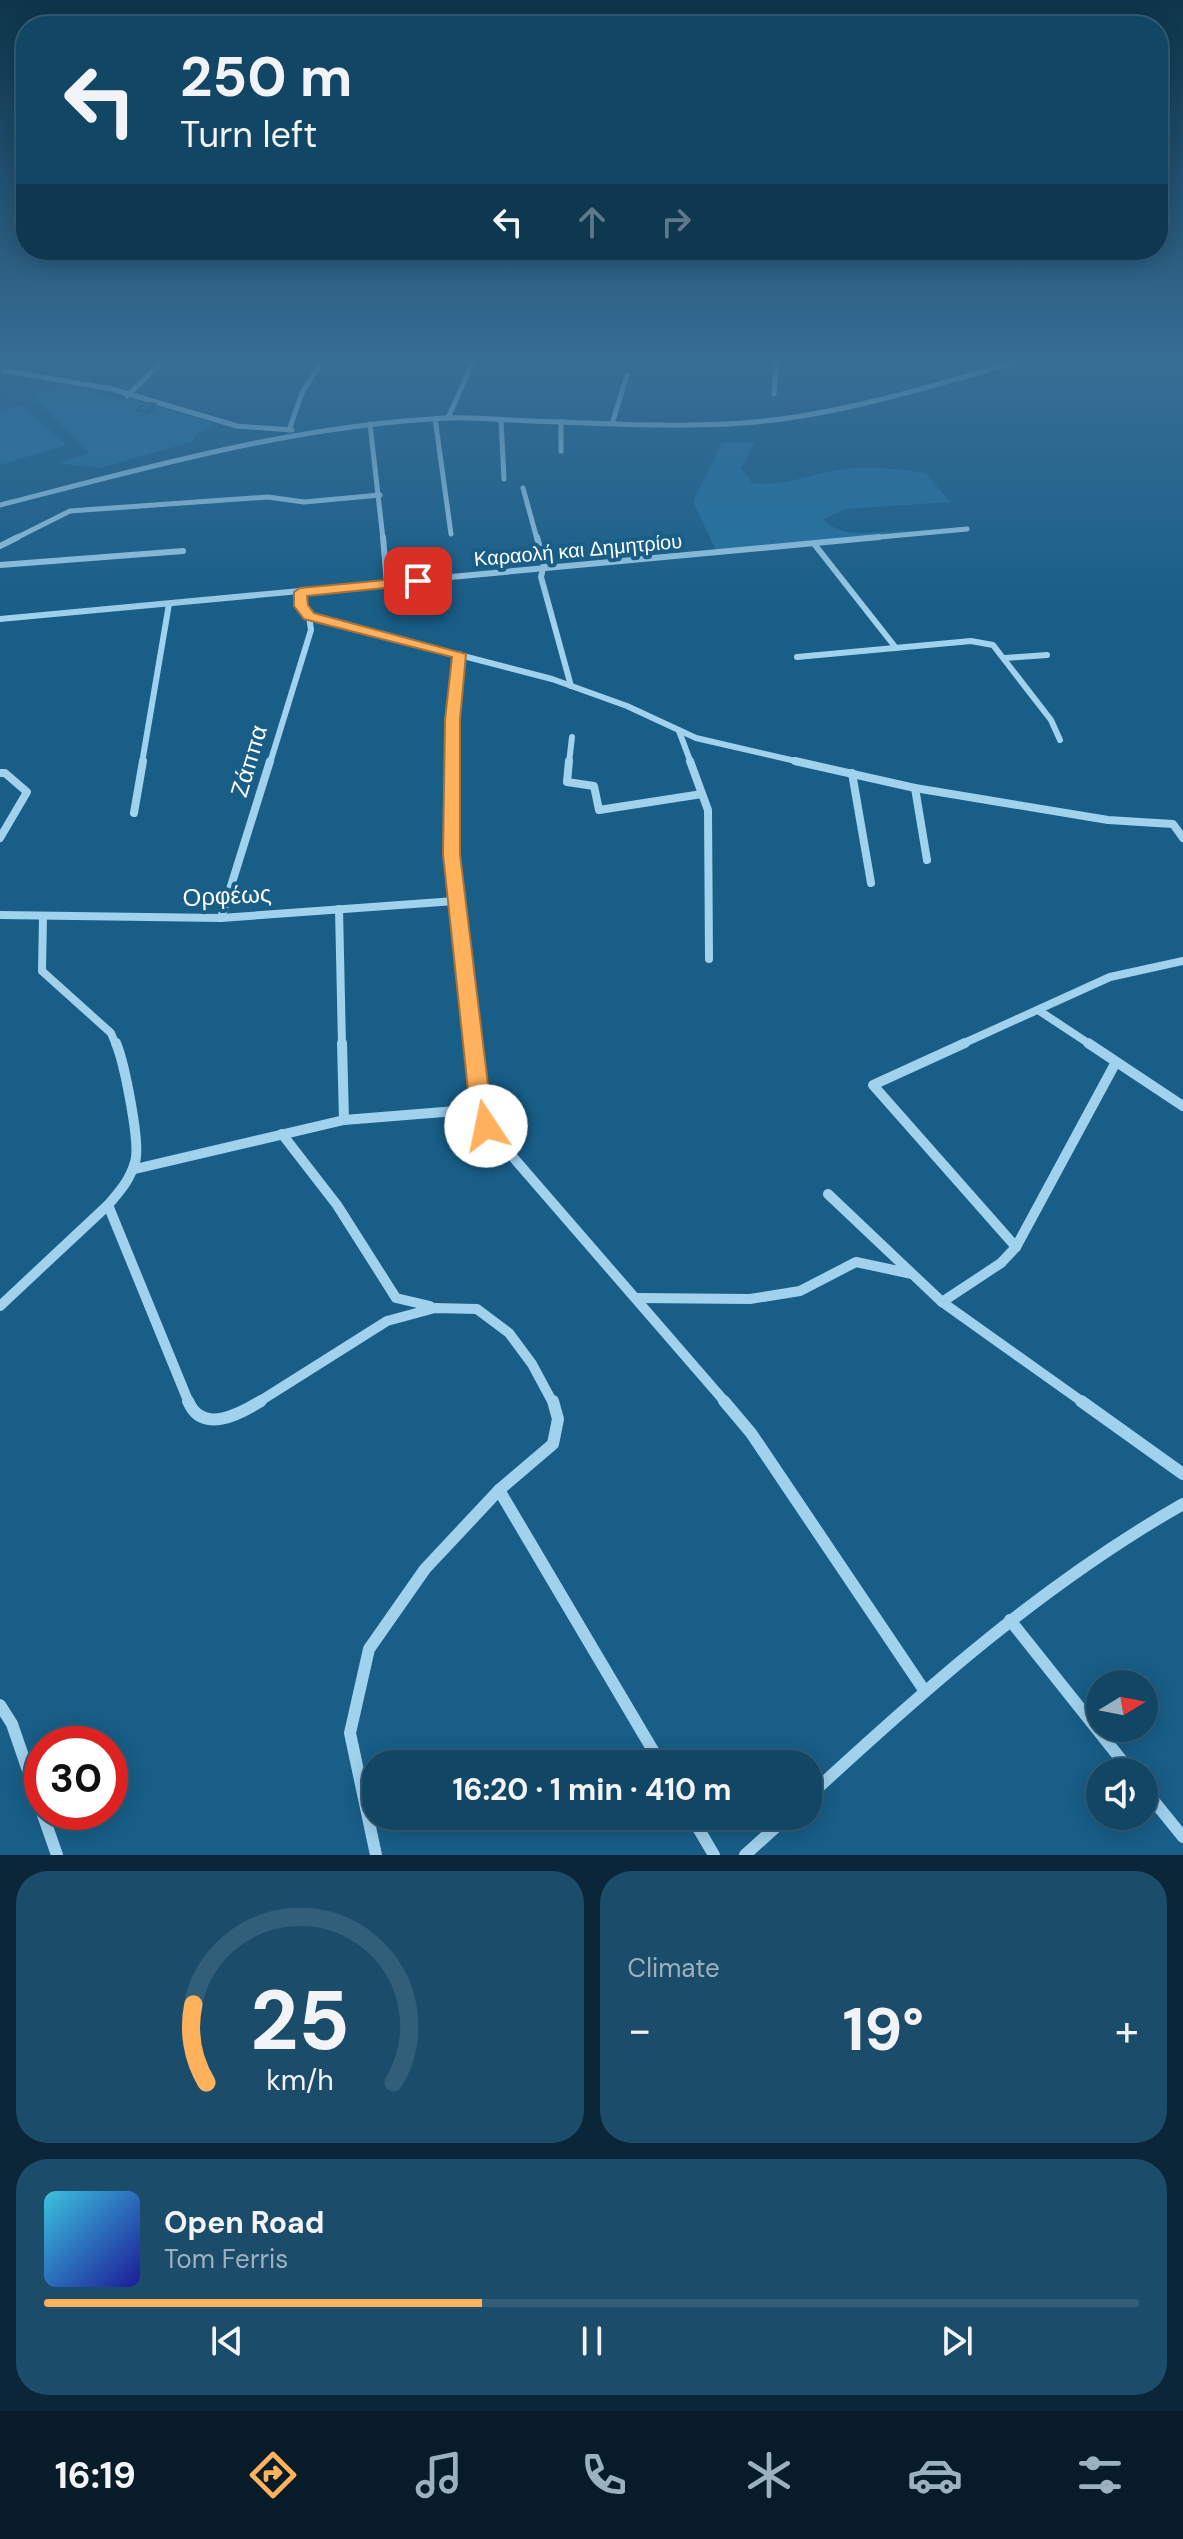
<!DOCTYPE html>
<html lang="en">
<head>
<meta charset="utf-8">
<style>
  :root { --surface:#124665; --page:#1b4d6b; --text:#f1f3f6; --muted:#9cb1bf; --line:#315e79; --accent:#ffb15c }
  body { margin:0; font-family:"DM Sans",sans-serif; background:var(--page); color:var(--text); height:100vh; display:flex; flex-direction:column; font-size:30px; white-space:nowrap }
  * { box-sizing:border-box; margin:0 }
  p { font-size:26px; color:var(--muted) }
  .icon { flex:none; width:44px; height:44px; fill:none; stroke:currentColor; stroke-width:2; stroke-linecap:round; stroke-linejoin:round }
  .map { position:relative; height:1855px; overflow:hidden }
  .drawer { display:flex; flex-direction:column; gap:16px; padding:16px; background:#0a2638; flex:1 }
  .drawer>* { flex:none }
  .hud { position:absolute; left:16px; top:16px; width:1152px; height:244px; border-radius:32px; box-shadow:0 4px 20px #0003,0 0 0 2px var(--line); background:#124665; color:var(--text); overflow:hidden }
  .needle { width:52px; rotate:80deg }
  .controls { position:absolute; left:1086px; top:1670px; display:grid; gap:16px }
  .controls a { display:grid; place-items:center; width:72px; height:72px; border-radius:50%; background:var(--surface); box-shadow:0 4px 20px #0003,0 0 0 2px var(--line); font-size:40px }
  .speed { position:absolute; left:24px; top:1726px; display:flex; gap:16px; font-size:40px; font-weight:700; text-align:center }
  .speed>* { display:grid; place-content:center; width:104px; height:104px; border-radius:50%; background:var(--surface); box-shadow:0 4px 20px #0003,0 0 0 2px var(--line); line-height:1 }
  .speed .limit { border:12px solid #d22; background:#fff; color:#111 }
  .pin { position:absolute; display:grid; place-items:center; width:68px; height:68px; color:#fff; margin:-34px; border-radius:16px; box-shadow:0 4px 12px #0006 }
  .me { position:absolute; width:88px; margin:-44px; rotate:349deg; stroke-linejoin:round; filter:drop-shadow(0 0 6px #0008) }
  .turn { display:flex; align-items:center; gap:28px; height:168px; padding:0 32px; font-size:36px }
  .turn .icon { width:104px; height:104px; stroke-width:2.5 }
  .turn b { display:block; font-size:56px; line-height:68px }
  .lanes { display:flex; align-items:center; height:76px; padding:0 32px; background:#0003; justify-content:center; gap:40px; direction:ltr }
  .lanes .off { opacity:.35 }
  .big { font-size:60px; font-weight:700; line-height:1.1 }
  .drawer .card { flex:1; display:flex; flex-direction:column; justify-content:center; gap:12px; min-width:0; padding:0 28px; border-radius:32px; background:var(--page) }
  .drawer .dial { align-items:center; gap:0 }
  .dial svg { height:208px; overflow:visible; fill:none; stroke:var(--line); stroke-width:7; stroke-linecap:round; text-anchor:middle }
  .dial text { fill:var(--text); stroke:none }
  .song { display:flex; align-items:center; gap:24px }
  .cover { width:96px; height:96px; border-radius:12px; background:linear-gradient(135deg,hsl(190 70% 55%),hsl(240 70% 35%)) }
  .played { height:8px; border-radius:4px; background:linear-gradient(90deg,var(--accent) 40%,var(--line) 40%) }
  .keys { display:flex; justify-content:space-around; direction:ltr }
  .heat { display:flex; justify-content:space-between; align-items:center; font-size:44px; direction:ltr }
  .drawer .tiles { flex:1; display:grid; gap:16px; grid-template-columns:1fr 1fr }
  .card:last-child { grid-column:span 2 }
  .trip { position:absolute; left:362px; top:1750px; width:460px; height:80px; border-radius:32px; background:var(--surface); box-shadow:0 4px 20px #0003,0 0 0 2px var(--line); font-weight:700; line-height:80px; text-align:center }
  .menu { display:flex; height:128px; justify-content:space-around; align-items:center; background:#071c28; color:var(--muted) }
  .menu .icon { width:56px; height:56px }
  .menu .on { color:var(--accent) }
  .menu b { font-size:36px; color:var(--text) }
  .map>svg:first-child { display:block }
  .green { fill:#2172a1 }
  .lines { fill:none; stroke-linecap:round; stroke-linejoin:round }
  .minor-far4 { stroke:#a0d1ed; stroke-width:5 }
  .minor-far3 { stroke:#a0d1ed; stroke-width:6 }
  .minor-far2 { stroke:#a0d1ed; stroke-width:8 }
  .minor-far1 { stroke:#a0d1ed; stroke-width:10 }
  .minor { stroke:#a0d1ed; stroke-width:12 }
  .wall { fill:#22668f }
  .shaded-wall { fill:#1b5374 }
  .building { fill:#2777a6; stroke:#1b5374; stroke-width:2 }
  .route { fill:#ffb15c; stroke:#a6733c; stroke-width:2 }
  .labels { text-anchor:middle; stroke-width:8; stroke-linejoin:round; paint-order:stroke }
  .far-street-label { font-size:20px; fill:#fff; stroke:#185e87 }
  .street-label { font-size:24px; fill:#fff; stroke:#185e87 }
</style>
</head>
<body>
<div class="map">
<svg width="1183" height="1855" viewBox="0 0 1183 1855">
  <rect width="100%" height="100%" fill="#185e87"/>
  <g class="green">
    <path d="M58,386L146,403L216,424L194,436V441L100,468L57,463L89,453L34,397Z"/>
    <path d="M22,405L66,445L0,465V412Z"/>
    <path d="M722,442H755L741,468L752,483C783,487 814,473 845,469C872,466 900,469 926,473L950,502L845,509L823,519C843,542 883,529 911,531L716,550L693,502Z"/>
  </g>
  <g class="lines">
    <g class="minor-far4">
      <path d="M0,370L112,389L237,426L292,430"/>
      <path d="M774,394L777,362"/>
      <path d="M127,396L162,362"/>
      <path d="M435,418L451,534"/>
      <path d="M448,418L473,362"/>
      <path d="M501,420L504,479"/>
      <path d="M561,422V451"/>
      <path d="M370,424L383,539"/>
      <path d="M612,424L627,375"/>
      <path d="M289,430L302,393L321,362"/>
      <path d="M523,488L537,539"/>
      <path d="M0,505C149,467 292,426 446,418C474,417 503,420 531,421C601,423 672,428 743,423C831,417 930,387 1015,362"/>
      <path d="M14,539L70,511L268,497L304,502L380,495"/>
      <path d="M858,539L967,529"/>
    </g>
    <g class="minor-far3">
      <path d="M383,537L387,584"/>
      <path d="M537,537L544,564L541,577L571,686"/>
      <path d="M815,545L896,648"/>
      <path d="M0,546L18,537"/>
      <path d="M0,565L183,551"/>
      <path d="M300,592L301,606L309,616L552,679L627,706L696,738L804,763"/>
      <path d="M0,619L879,537"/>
      <path d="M797,657L971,641L993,645L1051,720L1060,740"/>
      <path d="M1005,658L1047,655"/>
      <path d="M679,731L691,763"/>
      <path d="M142,763L169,604"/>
      <path d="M270,763L311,630L309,616"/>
      <path d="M452,763V720L459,654"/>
      <path d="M569,763L572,737"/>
    </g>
    <g class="minor-far2">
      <path d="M452,761V854L474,1045"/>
      <path d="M569,761L567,782L594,786L599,810L702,794"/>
      <path d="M690,761L708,810L709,959"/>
      <path d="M795,761L915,788L927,860"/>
      <path d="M0,773H5L27,792L0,838"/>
      <path d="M852,773L871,883"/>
      <path d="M915,788L1108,820L1173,824L1183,838"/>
      <path d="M134,813L143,761"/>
      <path d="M339,909L342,1045"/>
      <path d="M0,915L221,918L455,901"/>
      <path d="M43,917L42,971L111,1033L116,1045"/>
      <path d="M221,918L270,761"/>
      <path d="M1038,1010L1091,1045"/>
      <path d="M960,1045L1110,977L1183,961"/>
    </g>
    <g class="minor-far1">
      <path d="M116,1043C124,1062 141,1144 135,1162C130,1180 120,1191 108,1205L189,1403"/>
      <path d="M342,1043L344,1120"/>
      <path d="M474,1043L481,1109L486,1126L726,1403"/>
      <path d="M965,1043L873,1085L1016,1247"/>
      <path d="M1088,1043L1183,1106"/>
      <path d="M282,1134L337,1205L396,1298L430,1306"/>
      <path d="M135,1169L344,1120L481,1109"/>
      <path d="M828,1194L942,1302L1084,1403"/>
      <path d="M638,1298L750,1299L800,1291L856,1262L912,1274"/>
      <path d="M942,1302L1001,1263L1016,1247L1116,1062"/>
      <path d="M0,1306L108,1205"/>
      <path d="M257,1403L387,1321L435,1308L477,1309L509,1333L532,1364L553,1403"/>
    </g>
    <g class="minor">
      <path d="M188,1401C202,1435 240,1414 261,1401"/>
      <path d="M724,1401L751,1433L924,1690"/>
      <path d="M1081,1401L1183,1474"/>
      <path d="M499,1490L661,1764"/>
      <path d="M1010,1620L1131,1772"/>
      <path d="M0,1705L12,1724L42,1811"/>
      <path d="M1144,1789L1183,1837"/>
      <path d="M808,1797C926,1688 1043,1584 1183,1504"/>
      <path d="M42,1812L57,1855"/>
      <path d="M691,1816L714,1855"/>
      <path d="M376,1855L350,1733L369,1649L425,1569L499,1490L553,1444L558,1419L553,1401"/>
      <path d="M745,1855L788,1816"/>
    </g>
  </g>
  <path class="wall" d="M155,404L156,408L146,416L138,415L137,410Z"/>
  <g class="shaded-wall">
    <path d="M0,367L6,380L0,383Z"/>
    <path d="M5,389L8,398L0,401V391Z"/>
    <path d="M155,404L156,408L146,416L145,411Z"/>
  </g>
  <path class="building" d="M147,403L155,404L145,411L137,410Z"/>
  <linearGradient id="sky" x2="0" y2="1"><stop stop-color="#0d344a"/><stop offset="0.58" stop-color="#376e96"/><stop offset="1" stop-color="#376e96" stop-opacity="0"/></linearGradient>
  <rect width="1183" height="621" fill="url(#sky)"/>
  <path class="route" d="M418,577L425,581L423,584L307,596L308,605L314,613L466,654L460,720V854L491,1109L496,1126L493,1133L486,1135L478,1133L470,1109L443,854L445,720L452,657L304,619L294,606V592L300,588Z"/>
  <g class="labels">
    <g class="far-street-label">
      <text transform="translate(578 550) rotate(-5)" y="7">Καραολή και Δημητρίου</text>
    </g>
    <g class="street-label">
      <text transform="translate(249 761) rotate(-73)" y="8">Ζάππα</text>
      <text transform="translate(227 896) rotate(-3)" y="8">Ορφέως</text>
    </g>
  </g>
</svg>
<div class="controls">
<a><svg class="needle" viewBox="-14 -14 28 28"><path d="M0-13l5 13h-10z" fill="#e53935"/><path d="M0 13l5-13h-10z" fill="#9cb1bf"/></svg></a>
<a><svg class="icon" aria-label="sound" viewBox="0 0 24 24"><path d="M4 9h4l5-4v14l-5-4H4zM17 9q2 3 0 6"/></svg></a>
</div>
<div class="speed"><div class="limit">30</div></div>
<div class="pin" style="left:418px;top:581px;background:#d93025"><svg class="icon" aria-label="arrive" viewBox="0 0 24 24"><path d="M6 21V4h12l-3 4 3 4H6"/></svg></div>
<svg class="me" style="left:486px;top:1126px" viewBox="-20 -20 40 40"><circle r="19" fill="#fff"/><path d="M0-13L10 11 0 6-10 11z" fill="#ffb15c"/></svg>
<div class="trip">16:20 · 1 min · 410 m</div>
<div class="hud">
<div class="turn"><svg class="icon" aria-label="left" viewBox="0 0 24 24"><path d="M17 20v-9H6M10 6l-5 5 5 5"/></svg><div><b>250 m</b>Turn left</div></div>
<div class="lanes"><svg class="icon" aria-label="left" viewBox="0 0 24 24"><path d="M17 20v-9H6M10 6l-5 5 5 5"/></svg><svg class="icon off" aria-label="ahead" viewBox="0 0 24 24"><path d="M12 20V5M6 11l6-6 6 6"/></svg><svg class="icon off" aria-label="right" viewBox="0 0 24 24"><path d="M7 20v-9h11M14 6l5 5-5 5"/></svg></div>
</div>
</div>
<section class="drawer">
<div class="tiles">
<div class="card dial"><svg viewBox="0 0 100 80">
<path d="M14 69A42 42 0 1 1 86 69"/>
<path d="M14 69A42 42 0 0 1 9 39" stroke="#ffb15c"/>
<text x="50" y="56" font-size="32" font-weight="700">25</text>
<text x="50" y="72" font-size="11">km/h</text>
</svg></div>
<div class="card"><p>Climate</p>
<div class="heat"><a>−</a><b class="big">19°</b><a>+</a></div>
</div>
<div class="card">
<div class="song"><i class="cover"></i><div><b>Open Road</b><p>Tom Ferris</p></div></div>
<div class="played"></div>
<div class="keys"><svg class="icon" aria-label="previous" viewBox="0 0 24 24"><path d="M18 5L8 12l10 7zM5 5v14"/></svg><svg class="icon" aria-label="pause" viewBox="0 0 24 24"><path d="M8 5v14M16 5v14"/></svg><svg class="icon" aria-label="next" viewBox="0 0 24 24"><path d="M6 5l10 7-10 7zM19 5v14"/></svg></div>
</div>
</div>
</section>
<nav class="menu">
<b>16:19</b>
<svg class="icon on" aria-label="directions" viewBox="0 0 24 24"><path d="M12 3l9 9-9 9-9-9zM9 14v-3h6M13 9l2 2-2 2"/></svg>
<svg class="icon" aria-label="music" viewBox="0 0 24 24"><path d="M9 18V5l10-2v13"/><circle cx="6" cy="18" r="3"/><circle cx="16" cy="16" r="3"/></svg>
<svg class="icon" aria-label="phone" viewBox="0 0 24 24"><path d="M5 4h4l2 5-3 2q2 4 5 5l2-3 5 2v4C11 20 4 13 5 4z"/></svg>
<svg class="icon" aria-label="climate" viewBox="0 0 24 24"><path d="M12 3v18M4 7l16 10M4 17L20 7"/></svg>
<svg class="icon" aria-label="car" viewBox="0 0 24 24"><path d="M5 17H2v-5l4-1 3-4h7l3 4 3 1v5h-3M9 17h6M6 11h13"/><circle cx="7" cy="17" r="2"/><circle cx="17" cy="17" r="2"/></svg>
<svg class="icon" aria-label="filters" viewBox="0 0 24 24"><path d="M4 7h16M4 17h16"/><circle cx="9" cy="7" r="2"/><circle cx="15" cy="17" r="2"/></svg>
</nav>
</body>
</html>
